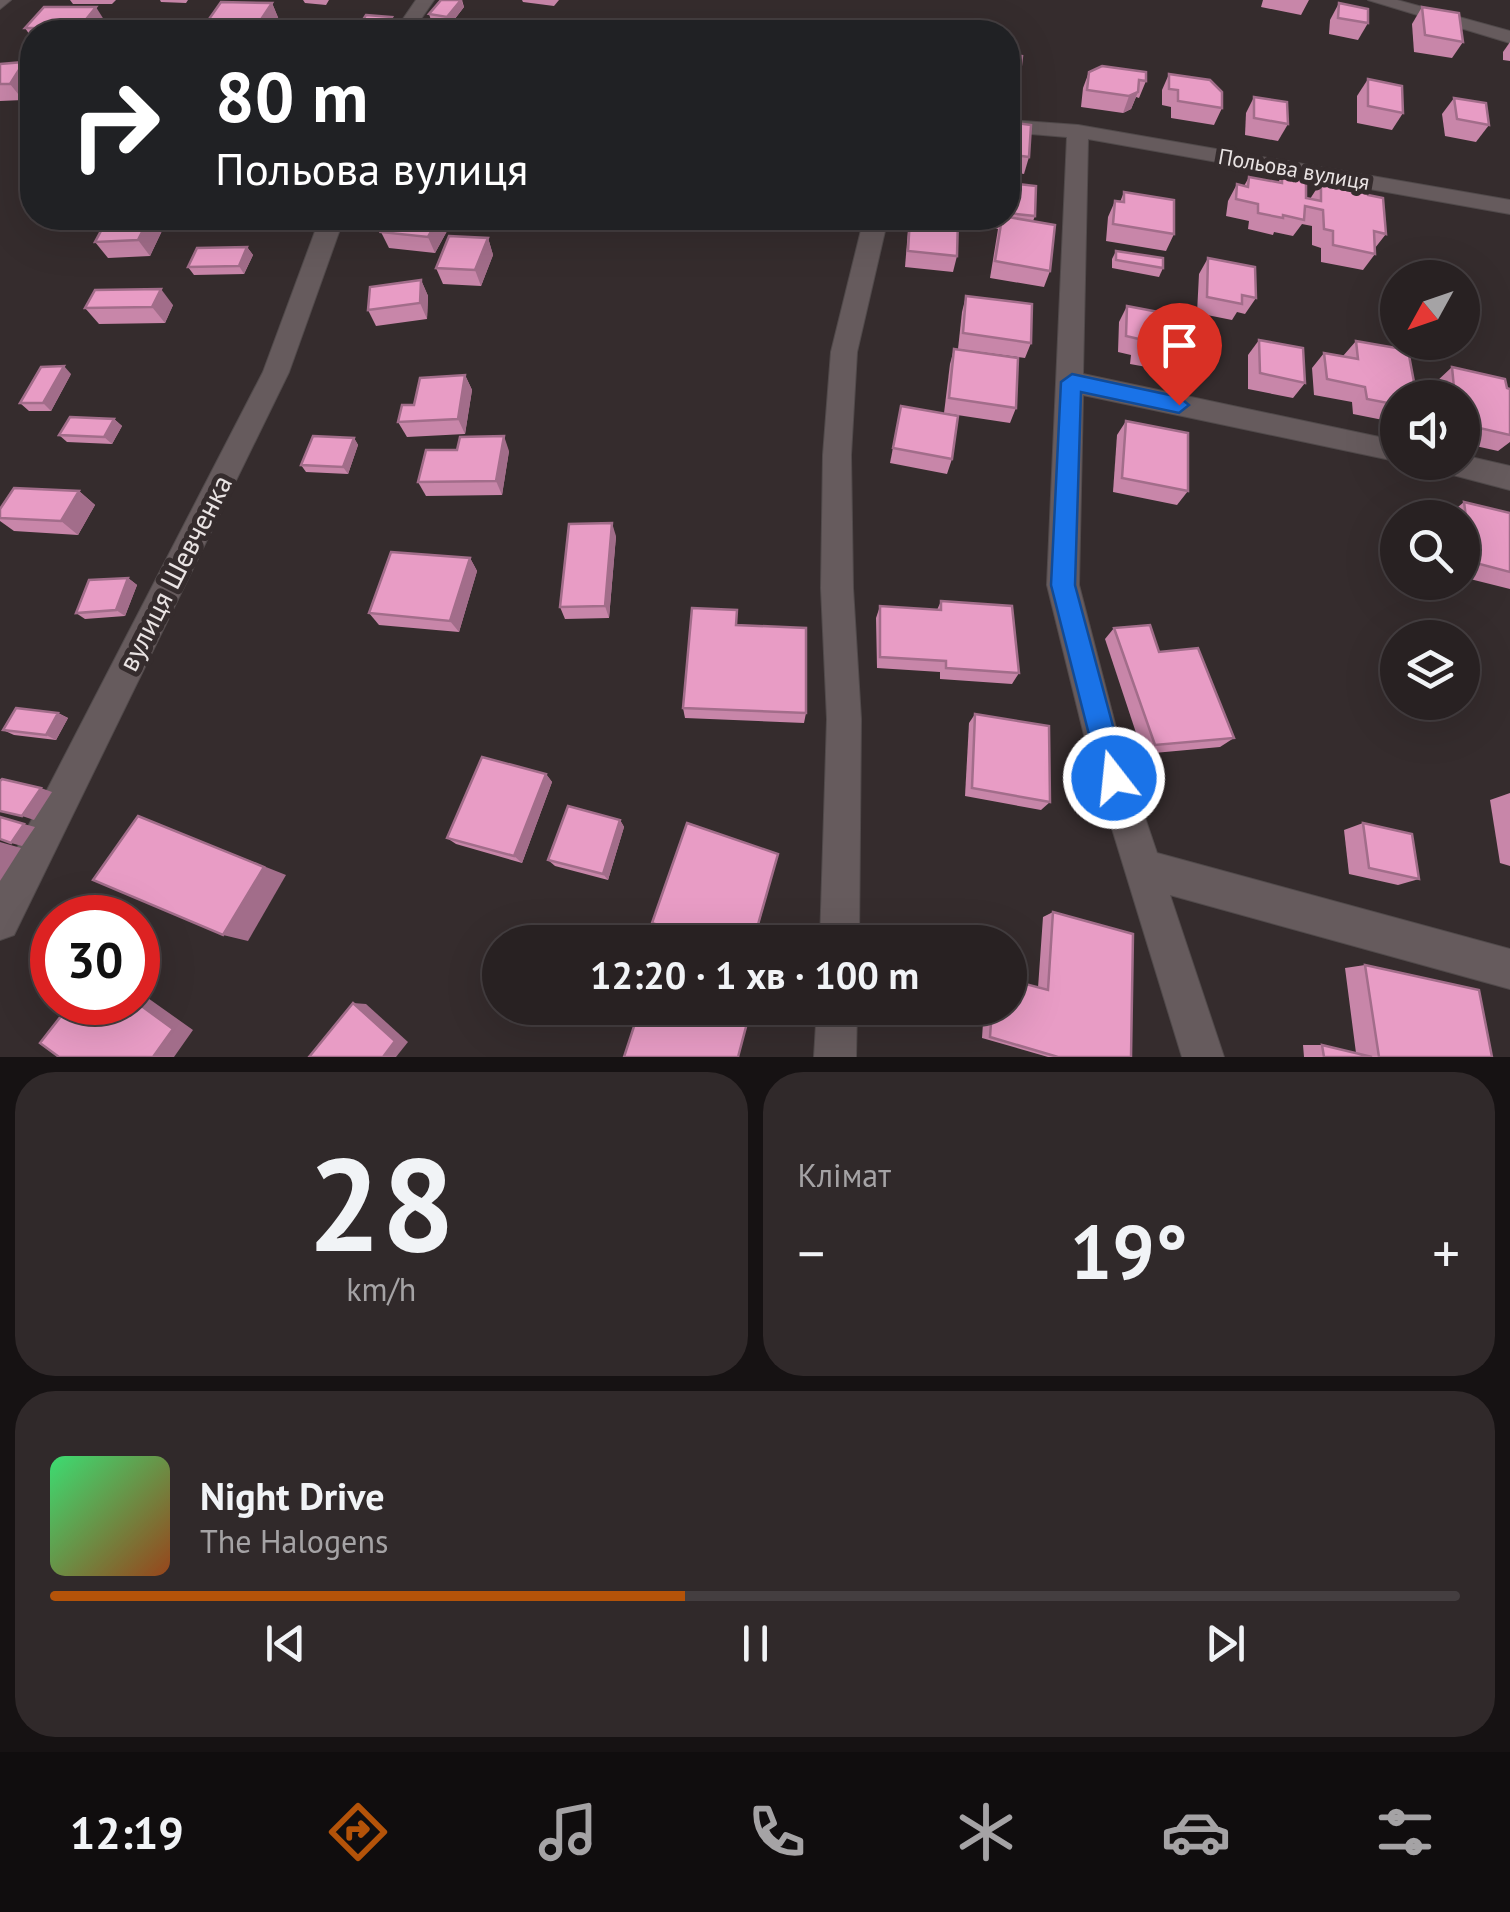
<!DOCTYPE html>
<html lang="uk">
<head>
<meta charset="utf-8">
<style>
  :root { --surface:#282122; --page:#30292a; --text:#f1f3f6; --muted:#a5a3a5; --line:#443e40; --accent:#b45309 }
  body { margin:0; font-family:"PT Sans",sans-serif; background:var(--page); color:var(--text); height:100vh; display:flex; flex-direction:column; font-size:38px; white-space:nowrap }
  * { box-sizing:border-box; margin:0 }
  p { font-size:32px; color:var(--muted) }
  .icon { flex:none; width:55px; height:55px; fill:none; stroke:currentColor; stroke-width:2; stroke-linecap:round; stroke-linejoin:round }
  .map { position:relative; height:1057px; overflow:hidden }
  .details { display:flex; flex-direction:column; gap:15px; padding:15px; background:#161213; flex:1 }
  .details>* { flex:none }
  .top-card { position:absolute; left:20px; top:20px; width:1000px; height:210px; border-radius:40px; box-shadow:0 10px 40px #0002,0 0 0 2px var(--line); background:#202124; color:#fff; overflow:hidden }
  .needle { width:65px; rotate:230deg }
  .tools { position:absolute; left:1380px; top:260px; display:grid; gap:20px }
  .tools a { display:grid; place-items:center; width:100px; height:100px; border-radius:50%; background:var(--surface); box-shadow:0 10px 40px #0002,0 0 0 2px var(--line); font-size:50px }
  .speed { position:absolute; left:30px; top:895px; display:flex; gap:20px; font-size:50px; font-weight:700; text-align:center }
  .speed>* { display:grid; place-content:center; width:130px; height:130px; border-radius:50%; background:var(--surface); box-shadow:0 10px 40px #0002,0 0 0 2px var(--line); line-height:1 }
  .speed .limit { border:15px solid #d22; background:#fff; color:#111 }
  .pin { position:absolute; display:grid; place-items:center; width:85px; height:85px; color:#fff; margin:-102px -42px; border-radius:50% 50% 50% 0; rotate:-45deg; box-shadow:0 0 10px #0007 }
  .pin .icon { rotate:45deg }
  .me { position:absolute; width:110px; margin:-55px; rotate:344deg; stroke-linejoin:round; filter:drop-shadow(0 0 8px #0008) }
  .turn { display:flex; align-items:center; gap:35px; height:210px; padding:0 30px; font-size:45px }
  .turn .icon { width:130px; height:130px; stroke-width:2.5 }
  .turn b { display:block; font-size:70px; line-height:85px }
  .big { font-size:75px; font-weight:600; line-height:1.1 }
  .details .card { flex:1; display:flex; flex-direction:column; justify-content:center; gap:15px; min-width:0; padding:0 35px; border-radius:40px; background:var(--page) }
  .details .dial { align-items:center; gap:0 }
  .dial b { font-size:130px; line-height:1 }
  .song { display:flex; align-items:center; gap:30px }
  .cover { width:120px; height:120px; border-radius:15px; background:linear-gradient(135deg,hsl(140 70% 55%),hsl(20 70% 35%)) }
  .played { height:10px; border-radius:5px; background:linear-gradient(90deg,var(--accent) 45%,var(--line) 45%) }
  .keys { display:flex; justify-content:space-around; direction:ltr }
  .heat { display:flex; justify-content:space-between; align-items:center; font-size:55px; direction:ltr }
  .details .tiles { flex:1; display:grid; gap:15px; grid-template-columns:1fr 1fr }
  .card:last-child { grid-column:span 2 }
  .trip { position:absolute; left:482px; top:925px; width:545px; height:100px; border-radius:50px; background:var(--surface); box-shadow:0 10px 40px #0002,0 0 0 2px var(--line); font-weight:600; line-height:100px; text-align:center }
  .dock { display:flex; height:160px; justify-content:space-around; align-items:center; background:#100d0e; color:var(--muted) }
  .dock .icon { width:70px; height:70px }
  .dock .current { color:var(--accent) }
  .dock b { font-size:45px; color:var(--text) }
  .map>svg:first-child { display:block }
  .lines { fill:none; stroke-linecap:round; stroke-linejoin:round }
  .street-casing { stroke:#514a4b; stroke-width:2 }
  .secondary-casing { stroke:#514a4b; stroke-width:2 }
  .street { fill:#665b5d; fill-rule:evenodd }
  .secondary { fill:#665b5d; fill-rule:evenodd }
  .wall { fill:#c886a9 }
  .shaded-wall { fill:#a26d8a }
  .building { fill:#e89cc5; stroke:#a26d8a; stroke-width:2.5 }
  .route { fill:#1a73e8; stroke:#114b97; stroke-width:2.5 }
  .labels { text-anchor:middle; stroke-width:10; stroke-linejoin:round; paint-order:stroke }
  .far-street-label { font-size:22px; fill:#e9e3e3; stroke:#352c2d }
  .street-label { font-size:28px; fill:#e9e3e3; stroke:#352c2d }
</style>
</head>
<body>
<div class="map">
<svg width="1510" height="1057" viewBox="0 0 1510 1057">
  <rect width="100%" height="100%" fill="#352c2d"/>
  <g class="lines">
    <g class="street-casing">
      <g id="street">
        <path d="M0,0H11L0,9Z"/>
        <path d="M1368,0H1397L1510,31V43Z"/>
        <path d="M1008,120L1078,125L1510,200V214L1088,139L1083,374L1398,441L1400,462L1083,395L1079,585L1121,747L1157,853L1510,949V989L1170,895L1224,1057H1182L1087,747L1047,585L1067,137L1008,132Z"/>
        <path d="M864,218H888L857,352L851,455L853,588L861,719L859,942H820L827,719L821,588L823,455L831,352Z"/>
        <path d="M1462,455L1510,466V490L1434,470L1430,462H1462Z"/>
        <path d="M817,1008H857L856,1057H814Z"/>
      </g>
    </g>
    <g class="secondary-casing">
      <g id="secondary">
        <path d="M416,0H434L412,32H394Z"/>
        <path d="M320,218H344L289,372L14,935L0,940V881L263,372Z"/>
      </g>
    </g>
    <use href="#street" class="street"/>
    <use href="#secondary" class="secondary"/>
  </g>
  <g class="wall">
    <path d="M70,0H116L112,4H73Z"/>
    <path d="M160,0H188L186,3L161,2Z"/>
    <path d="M303,0H329L326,5L305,3Z"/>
    <path d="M441,0H462L464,7L454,20L473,29L471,32H440L439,30L442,24L432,23L429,14Z"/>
    <path d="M522,0H559L554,6L523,2Z"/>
    <path d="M1263,0H1309L1301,15L1261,7Z"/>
    <path d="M272,3L279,20L271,32H204L202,29Z"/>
    <path d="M1339,3L1368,23L1358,40L1329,34L1330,20Z"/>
    <path d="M1422,7L1463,42L1452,58L1414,52L1412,24Z"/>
    <path d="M106,23L99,32H32V38L25,28Z"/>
    <path d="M1510,42V61L1503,60V52Z"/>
    <path d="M1008,54L1019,81L1014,98L1008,97Z"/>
    <path d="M0,64L32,74V85L23,100L0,101Z"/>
    <path d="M1089,72L1146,81L1139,98L1136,97L1131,109L1123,113L1081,107L1083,88Z"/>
    <path d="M1169,74L1222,108L1214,125L1171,118V107L1162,105V90Z"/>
    <path d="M1368,79L1403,113L1392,130L1357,123V96Z"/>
    <path d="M1254,97L1288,124L1278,141L1245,135L1246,113Z"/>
    <path d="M1454,98L1489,125L1476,142L1445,136L1442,114Z"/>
    <path d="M1008,122L1029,157L1024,174L1008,171Z"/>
    <path d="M1282,175L1306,198L1310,199L1321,182L1368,195L1386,234L1375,248V254L1363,270L1321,262V248L1312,245V226L1302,224L1293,236L1274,232L1273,235L1248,229L1249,221L1226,216L1228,201L1237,184L1244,186L1249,177L1278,183Z"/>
    <path d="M1008,183L1035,216L1033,221L1050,271L1044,287L990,278L998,229L988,227V218H1008Z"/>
    <path d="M1124,192L1174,234L1166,251L1106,241L1108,217L1115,201L1120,202Z"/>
    <path d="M168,218L150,256L108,258L95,242Z"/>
    <path d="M463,218H510L505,227L465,222Z"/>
    <path d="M909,218L957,256L953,272L905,267Z"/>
    <path d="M447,231L435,253L389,248L381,232Z"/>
    <path d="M488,238L493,255L481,286L443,284L436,268Z"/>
    <path d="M247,247L253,255L244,274L194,275L188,267Z"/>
    <path d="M1116,251L1163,268L1159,277L1112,268V259Z"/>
    <path d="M1208,258L1256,298L1245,314L1237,312L1232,320L1197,313L1199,274Z"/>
    <path d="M421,280L428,296L427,319L376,326L368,310Z"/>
    <path d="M966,296L1031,343L1025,358L958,349L962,312Z"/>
    <path d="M173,305L165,323L99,324L85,308Z"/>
    <path d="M1127,306L1190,358L1180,373L1130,364L1131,355L1118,352L1119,322Z"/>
    <path d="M1259,340L1305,383L1293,398L1248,389V355Z"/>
    <path d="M1356,341L1398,398V423L1353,414L1352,402L1314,395L1312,368L1324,353L1343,356Z"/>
    <path d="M954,349L1016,408L1010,423L944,413L950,364Z"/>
    <path d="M1452,367L1510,389V442L1498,451L1462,443V398H1438L1436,382Z"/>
    <path d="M71,374L51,411H29L20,403Z"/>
    <path d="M465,375L472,390L465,434L407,437L398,422L414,405Z"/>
    <path d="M901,406L952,459L947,474L890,463Z"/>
    <path d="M114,419L122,426L112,444L67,442L59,435Z"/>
    <path d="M1126,421L1188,491L1177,505L1113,492L1117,435Z"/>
    <path d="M354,438L358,445L348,474L306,472L301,465Z"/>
    <path d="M509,451L502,495L426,496L418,482Z"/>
    <path d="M79,491L95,505L78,535L14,531L0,521V509Z"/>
    <path d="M1464,502L1510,513V589L1462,577V518H1447V516Z"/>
    <path d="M616,536L609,618L565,619L560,607Z"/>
    <path d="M470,558L477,571L459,632L379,625L369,613Z"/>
    <path d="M128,578L137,585L125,616L85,619L76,613Z"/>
    <path d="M941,601L1019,673L1012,684L940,679V672L877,668L876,618L880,606L937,610Z"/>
    <path d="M737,625L806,713L804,723L685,718L683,708Z"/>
    <path d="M1114,628L1159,652L1234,738L1220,747L1143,754L1105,639Z"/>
    <path d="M58,713L68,718L56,740L14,735L3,730Z"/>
    <path d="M975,714L1050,802L1041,810L965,796L969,723Z"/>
    <path d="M546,774L552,782L522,863L456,844L447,838Z"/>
    <path d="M1510,793V866L1500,863L1490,800Z"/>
    <path d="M620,820L624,827L608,880L555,866L548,860Z"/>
    <path d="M1363,823L1419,879L1398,885L1349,874L1344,830Z"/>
    <path d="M778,854L754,942H698L655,928L652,923Z"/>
    <path d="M1053,912L1131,1057H1048L982,1038L984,1008H1010L1038,988L1043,917Z"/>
    <path d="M1365,965L1492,1057H1304L1303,1045H1322L1356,1053L1345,968Z"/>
  </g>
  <g class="shaded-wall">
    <path d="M461,0L464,7L450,25L447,17Z"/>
    <path d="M272,3L279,20L271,32H256L254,30Z"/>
    <path d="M96,7L106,23L99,32H82L79,28Z"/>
    <path d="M392,17L395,25L391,32H383Z"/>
    <path d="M470,21L473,29L471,32H464Z"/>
    <path d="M24,62L32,74V85L23,100L10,84Z"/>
    <path d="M1138,92L1131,109L1123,113L1129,96Z"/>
    <path d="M149,218H168L150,256L138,240Z"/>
    <path d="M439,218H442L447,231L435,253L428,237Z"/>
    <path d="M502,218H510L505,227Z"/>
    <path d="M488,238L493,255L481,286L475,270Z"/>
    <path d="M247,247L253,255L244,274L239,266Z"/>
    <path d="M421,280L428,296L427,319L420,303Z"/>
    <path d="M161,289L173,305L165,323L152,307Z"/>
    <path d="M64,366L71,374L51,411L43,403Z"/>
    <path d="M465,375L472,390L465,434L458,419Z"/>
    <path d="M114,419L122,426L112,444L104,437Z"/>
    <path d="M504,436L509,451L502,495L496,481Z"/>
    <path d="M354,438L358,445L348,474L343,467Z"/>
    <path d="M79,491L95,505L78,535L61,521Z"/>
    <path d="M612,523L616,536L609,618L605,606Z"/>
    <path d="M470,558L477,571L459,632L450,621Z"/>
    <path d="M128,578L137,585L125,616L116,610Z"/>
    <path d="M58,713L68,718L56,740L46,735Z"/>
    <path d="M546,774L552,782L522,863L514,856Z"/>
    <path d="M41,788L52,792L34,820L22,816Z"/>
    <path d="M620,820L624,827L608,880L603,874Z"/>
    <path d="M24,824L35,827L22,846L11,843Z"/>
    <path d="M165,827L286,875L248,941L223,935Z"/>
    <path d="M0,842L21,848L0,881Z"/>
    <path d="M138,991L193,1030L174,1057H153L136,1002H138Z"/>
    <path d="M353,1003L366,1004L408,1042L396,1057H383Z"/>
  </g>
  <g class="building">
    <path d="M441,0H461L447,17L429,14Z"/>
    <path d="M221,2L272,3L254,30L202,29Z"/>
    <path d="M1339,3L1368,9V23L1338,18Z"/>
    <path d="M44,7H96L79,28H25Z"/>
    <path d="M1422,7L1459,13L1463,42L1425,35Z"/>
    <path d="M366,15L392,17L383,32H355Z"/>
    <path d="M445,19L470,21L464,32L439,30Z"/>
    <path d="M493,24L542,25L540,32H490Z"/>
    <path d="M1008,54L1022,56L1019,81L1008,79V81Z"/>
    <path d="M24,62L10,84H0V64Z"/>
    <path d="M1102,66L1146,72V81L1139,80L1138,92L1129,96L1087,90L1089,72Z"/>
    <path d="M1169,74L1210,80L1222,92V108L1178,101V90L1169,89Z"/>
    <path d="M1368,79L1402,86L1403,113L1368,106Z"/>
    <path d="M1254,97L1287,102L1288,124L1254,118Z"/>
    <path d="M1454,98L1486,103L1489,125L1457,119Z"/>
    <path d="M1008,122L1031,125L1029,157L1008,154Z"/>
    <path d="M1282,175L1306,180V198L1321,201V182L1368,187V195L1383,198L1386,234L1374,231L1375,254L1333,245V231L1324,229L1323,210L1305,206L1304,220L1283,215V218L1258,213V204L1236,199L1237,184L1248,187L1249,177L1282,183Z"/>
    <path d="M1008,183L1036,186L1035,216L1008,213Z"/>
    <path d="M1124,192L1174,200V234L1113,224L1115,201L1124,202Z"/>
    <path d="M1008,217L1055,225L1050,271L995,261L1002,218Z"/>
    <path d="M108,218H149L138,240L95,242Z"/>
    <path d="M390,218H439L428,237L381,232Z"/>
    <path d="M910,218H958L957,256L908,251Z"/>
    <path d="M449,236L488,238L475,270L436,268Z"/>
    <path d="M247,247L239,266L188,267L197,248Z"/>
    <path d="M1116,251L1163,258V268L1116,260Z"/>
    <path d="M1208,258L1255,267L1256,298L1242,295V304L1207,297Z"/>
    <path d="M421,280L420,303L368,310L370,287Z"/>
    <path d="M161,289L152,307L85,308L95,290Z"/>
    <path d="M966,296L1032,304L1031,343L963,333Z"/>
    <path d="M1127,306L1190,318V358L1139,348V339L1126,336Z"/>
    <path d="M1259,340L1303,348L1305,383L1260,373Z"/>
    <path d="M1356,341L1408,350L1417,398H1398V405L1367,399L1365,387L1327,379L1324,353L1358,359Z"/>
    <path d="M954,349L1018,358L1016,408L949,398Z"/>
    <path d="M64,366L43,403H20L41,367Z"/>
    <path d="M1452,367L1505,379L1507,388L1510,389V435L1462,424V398H1455Z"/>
    <path d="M465,375L458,419L398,422L402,405H414L420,378Z"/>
    <path d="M901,406L958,416L952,459L893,448Z"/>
    <path d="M70,417L114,419L104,437L59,435Z"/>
    <path d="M1126,421L1188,433V491L1122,478Z"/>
    <path d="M313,436L354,438L343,467L301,465Z"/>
    <path d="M504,436L496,481L418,482L426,450H457L460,437Z"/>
    <path d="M14,488L79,491L61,521L0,518V509Z"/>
    <path d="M1464,502L1510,513V572L1472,562Z"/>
    <path d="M612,523L605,606L560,607L569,524Z"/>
    <path d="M391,552L470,558L450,621L369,613Z"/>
    <path d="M128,578L116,610L76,613L89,580Z"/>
    <path d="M941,601L1012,606L1019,673L946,668V661L880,657V606L941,610Z"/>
    <path d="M692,608L737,610L736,625L806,628V713L683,708Z"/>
    <path d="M1150,625L1159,652L1198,648L1234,738L1155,745L1114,628Z"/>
    <path d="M16,708L58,713L46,735L3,730Z"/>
    <path d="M975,714L1049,726L1050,802L972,788Z"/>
    <path d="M482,757L546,774L514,856L447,838Z"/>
    <path d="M2,779L41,788L22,816L0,811V781Z"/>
    <path d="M568,806L620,820L603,874L548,860Z"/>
    <path d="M138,816L264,867L223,935L93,880Z"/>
    <path d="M0,817L24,824L11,843L0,839Z"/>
    <path d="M687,823L778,854L753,942H707L652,923Z"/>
    <path d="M1363,823L1412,834L1419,879L1369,868Z"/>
    <path d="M1053,912L1133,934L1131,1057H1058L990,1037L992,1008H1010V980L1048,990Z"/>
    <path d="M1365,965L1479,990L1492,1057H1379Z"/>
    <path d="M72,1002H136L173,1029L153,1057H59L40,1043Z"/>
    <path d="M353,1003L395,1041L383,1057H309Z"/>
    <path d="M640,1008H703L747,1023L738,1057H624Z"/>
    <path d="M1322,1045L1372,1057H1324Z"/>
  </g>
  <path class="route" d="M1072,374L1179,397L1189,405L1179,413L1081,392L1075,585L1127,778L1123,787L1114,791L1104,787L1100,778L1051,585L1061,382Z"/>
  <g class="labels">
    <g class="far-street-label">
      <text transform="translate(1294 169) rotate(10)" y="8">Польова вулиця</text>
    </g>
    <g class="street-label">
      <text transform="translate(175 573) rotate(-63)" y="10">вулиця Шевченка</text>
    </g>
  </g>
</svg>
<div class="tools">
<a><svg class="needle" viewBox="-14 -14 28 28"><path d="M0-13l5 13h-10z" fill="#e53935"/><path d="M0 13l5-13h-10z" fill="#a5a3a5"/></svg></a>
<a><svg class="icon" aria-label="sound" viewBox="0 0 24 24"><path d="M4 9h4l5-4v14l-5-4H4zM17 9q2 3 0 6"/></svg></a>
<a><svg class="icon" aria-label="search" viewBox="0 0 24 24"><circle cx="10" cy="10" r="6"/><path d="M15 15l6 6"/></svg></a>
<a><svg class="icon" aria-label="layers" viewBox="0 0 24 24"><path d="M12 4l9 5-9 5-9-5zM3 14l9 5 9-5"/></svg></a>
</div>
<div class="speed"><div class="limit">30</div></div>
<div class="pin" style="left:1179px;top:405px;background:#d93025"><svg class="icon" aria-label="arrive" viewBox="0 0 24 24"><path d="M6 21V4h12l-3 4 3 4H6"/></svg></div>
<svg class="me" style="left:1114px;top:778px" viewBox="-20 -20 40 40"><circle r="17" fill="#1a73e8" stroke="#fff" stroke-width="3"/><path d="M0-11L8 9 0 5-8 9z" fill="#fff"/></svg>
<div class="trip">12:20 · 1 хв · 100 m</div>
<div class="top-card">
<div class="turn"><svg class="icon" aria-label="right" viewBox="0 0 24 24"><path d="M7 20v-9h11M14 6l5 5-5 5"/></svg><div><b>80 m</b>Польова вулиця</div></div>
</div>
</div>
<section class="details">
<div class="tiles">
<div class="card dial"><b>28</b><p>km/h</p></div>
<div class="card"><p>Клімат</p>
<div class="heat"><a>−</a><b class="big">19°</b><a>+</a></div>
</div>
<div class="card">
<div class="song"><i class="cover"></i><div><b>Night Drive</b><p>The Halogens</p></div></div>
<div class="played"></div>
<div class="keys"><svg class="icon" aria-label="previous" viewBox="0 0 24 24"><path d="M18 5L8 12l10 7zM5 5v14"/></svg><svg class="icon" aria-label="pause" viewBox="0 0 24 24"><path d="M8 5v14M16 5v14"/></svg><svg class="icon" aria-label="next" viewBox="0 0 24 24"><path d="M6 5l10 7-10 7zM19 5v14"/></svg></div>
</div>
</div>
</section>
<nav class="dock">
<b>12:19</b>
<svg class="icon current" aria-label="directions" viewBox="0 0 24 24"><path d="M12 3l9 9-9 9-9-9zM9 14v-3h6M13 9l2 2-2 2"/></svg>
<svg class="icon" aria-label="music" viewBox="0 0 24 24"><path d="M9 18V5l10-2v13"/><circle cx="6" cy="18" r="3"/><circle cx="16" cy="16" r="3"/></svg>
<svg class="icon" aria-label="phone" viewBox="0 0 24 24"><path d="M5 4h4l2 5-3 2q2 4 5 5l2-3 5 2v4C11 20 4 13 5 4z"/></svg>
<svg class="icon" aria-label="climate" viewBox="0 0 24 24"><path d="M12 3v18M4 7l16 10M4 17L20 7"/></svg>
<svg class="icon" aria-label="car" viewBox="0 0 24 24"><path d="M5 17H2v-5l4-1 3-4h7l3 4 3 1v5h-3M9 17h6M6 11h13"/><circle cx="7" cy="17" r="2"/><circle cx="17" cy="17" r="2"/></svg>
<svg class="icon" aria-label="filters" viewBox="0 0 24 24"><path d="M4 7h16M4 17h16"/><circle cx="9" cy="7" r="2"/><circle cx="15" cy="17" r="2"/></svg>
</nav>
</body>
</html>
